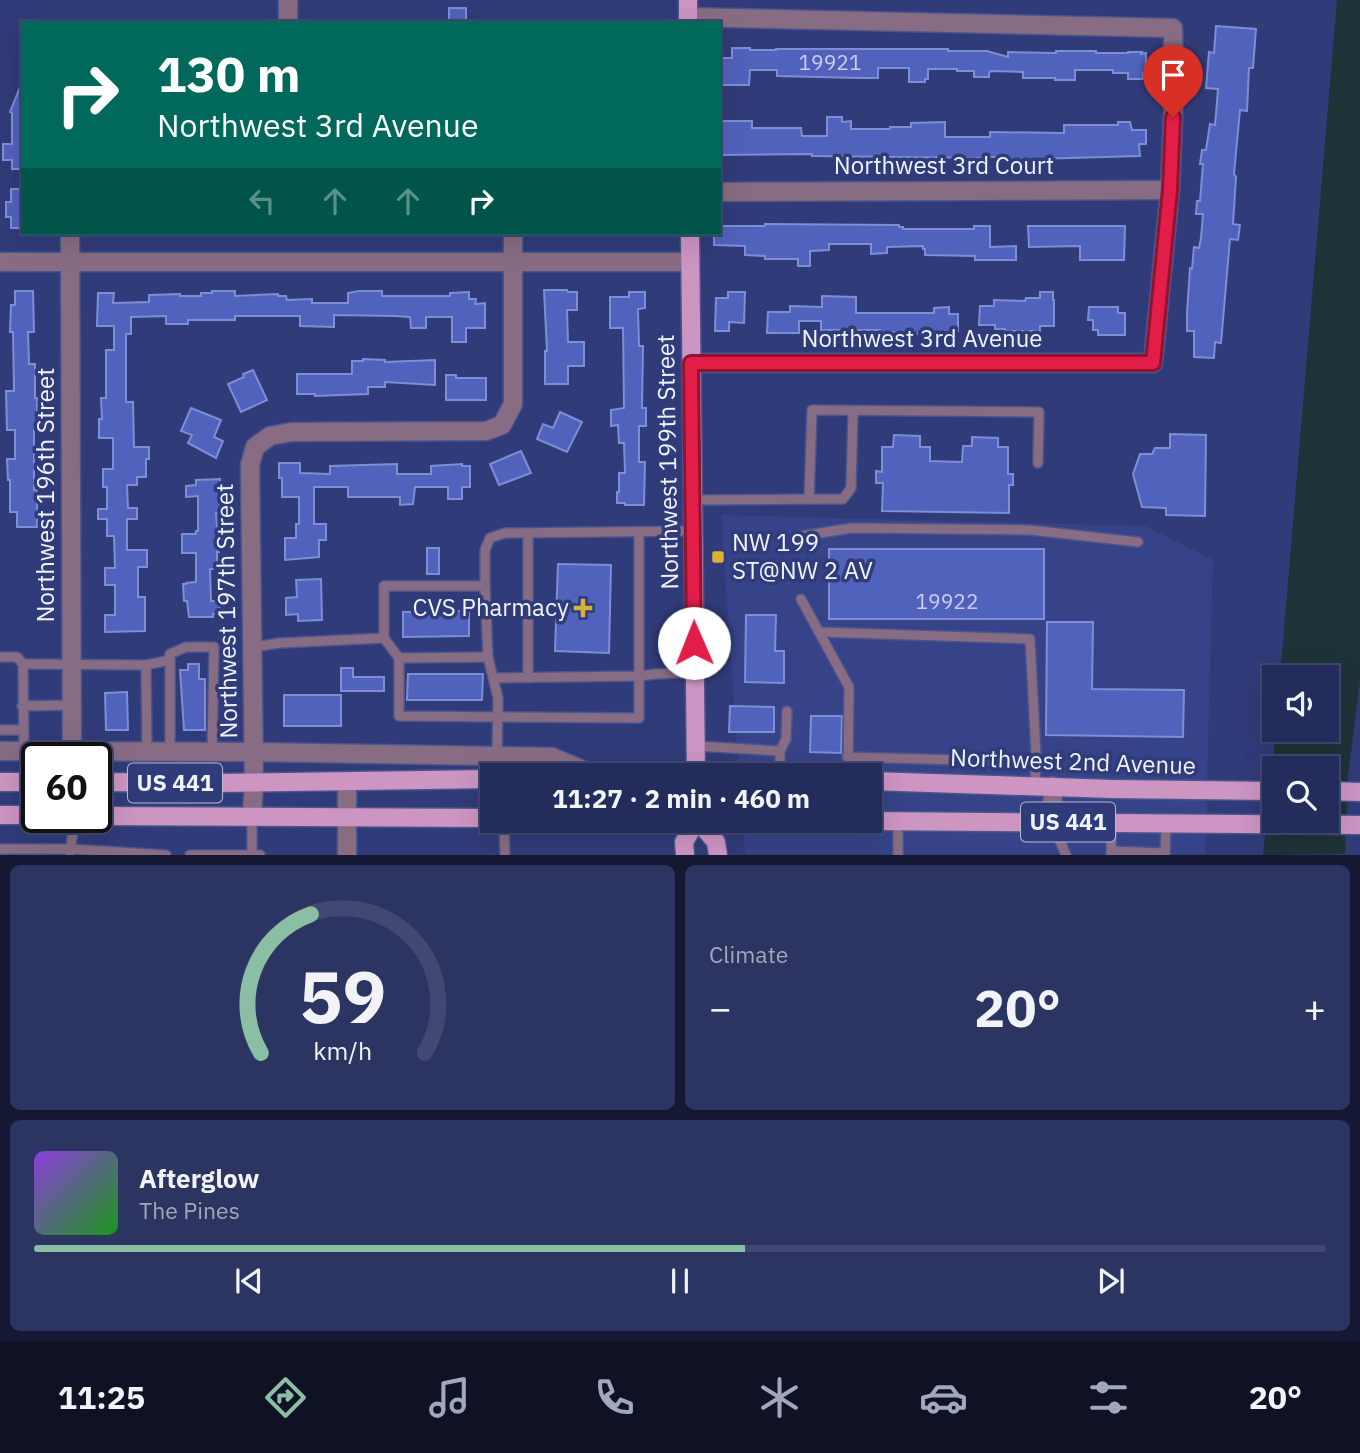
<!DOCTYPE html>
<html lang="en">
<head>
<meta charset="utf-8">
<style>
  :root { --surface:#242c5b; --page:#2c3461; --text:#f1f3f6; --muted:#a3a7bb; --line:#414871; --accent:#8abfa5 }
  body { margin:0; font-family:"IBM Plex Sans",sans-serif; background:var(--page); color:var(--text); height:100vh; display:flex; flex-direction:column; font-size:26px; white-space:nowrap }
  * { box-sizing:border-box; margin:0 }
  p { font-size:23px; color:var(--muted) }
  .icon { flex:none; width:38px; height:38px; fill:none; stroke:currentColor; stroke-width:2; stroke-linecap:round; stroke-linejoin:round }
  .map { position:relative; height:855px; overflow:hidden }
  .details { display:flex; flex-direction:column; gap:10px; padding:10px; background:#141832; flex:1 }
  .details>* { flex:none }
  .guide { position:absolute; left:21px; top:21px; width:700px; height:214px; border-radius:0px; box-shadow:0 7px 28px #0002,0 0 0 2px var(--line); background:#00695c; color:#fff; overflow:hidden }
  .fabs { position:absolute; left:1262px; top:665px; display:grid; gap:14px }
  .fabs a { display:grid; place-items:center; width:77px; height:77px; border-radius:0px; background:var(--surface); box-shadow:0 7px 28px #0002,0 0 0 2px var(--line); font-size:35px }
  .speed { position:absolute; left:21px; top:742px; display:flex; gap:14px; font-size:35px; font-weight:700; text-align:center }
  .speed>* { display:grid; place-content:center; width:91px; height:91px; border-radius:50%; background:var(--surface); box-shadow:0 7px 28px #0002,0 0 0 2px var(--line); line-height:1 }
  .speed .limit { border:4px solid #111; border-radius:10px; background:#fff; color:#111 }
  .pin { position:absolute; display:grid; place-items:center; width:60px; height:60px; color:#fff; margin:-72px -30px; border-radius:50% 50% 50% 0; rotate:-45deg; box-shadow:0 0 7px #0007 }
  .pin .icon { rotate:45deg }
  .me { position:absolute; width:77px; margin:-38px; rotate:359deg; stroke-linejoin:round; filter:drop-shadow(0 0 5px #0008) }
  .turn { display:flex; align-items:center; gap:24px; height:147px; padding:0 21px; font-size:32px }
  .turn .icon { width:91px; height:91px; stroke-width:2.5 }
  .turn b { display:block; font-size:49px; line-height:60px }
  .lanes { display:flex; align-items:center; height:66px; padding:0 21px; background:#0003; justify-content:center; gap:35px; direction:ltr }
  .lanes .off { opacity:.35 }
  .big { font-size:52px; font-weight:800; line-height:1.1 }
  .details .card { flex:1; display:flex; flex-direction:column; justify-content:center; gap:10px; min-width:0; padding:0 24px; border-radius:10px; background:var(--page) }
  .details .dial { align-items:center; gap:0 }
  .dial svg { height:182px; overflow:visible; fill:none; stroke:var(--line); stroke-width:7; stroke-linecap:round; text-anchor:middle }
  .dial text { fill:var(--text); stroke:none }
  .song { display:flex; align-items:center; gap:21px }
  .cover { width:84px; height:84px; border-radius:10px; background:linear-gradient(135deg,hsl(270 70% 55%),hsl(120 70% 35%)) }
  .played { height:7px; border-radius:4px; background:linear-gradient(90deg,var(--accent) 55%,var(--line) 55%) }
  .keys { display:flex; justify-content:space-around; direction:ltr }
  .heat { display:flex; justify-content:space-between; align-items:center; font-size:38px; direction:ltr }
  .details .tiles { flex:1; display:grid; gap:10px; grid-template-columns:1fr 1fr }
  .card:last-child { grid-column:span 2 }
  .trip { position:absolute; left:480px; top:763px; width:402px; height:70px; border-radius:0px; background:var(--surface); box-shadow:0 7px 28px #0002,0 0 0 2px var(--line); font-weight:800; line-height:70px; text-align:center }
  .tabs { display:flex; height:112px; justify-content:space-around; align-items:center; background:#0e1224; color:var(--muted) }
  .tabs .icon { width:49px; height:49px }
  .tabs .current { color:var(--accent) }
  .tabs b { font-size:32px; color:var(--text) }
  .map>svg:first-child { display:block }
  .built { fill:#364388 }
  .water { fill:#1e3338; fill-rule:evenodd }
  .building { fill:#5162bd; stroke:#7d8ed4; stroke-width:2 }
  .lines { fill:none; stroke-linecap:round; stroke-linejoin:round }
  .lane-casing { stroke:#4b558b; stroke-width:12 }
  .street-casing { stroke:#4b558b; stroke-width:21 }
  .primary-casing { stroke:#4b558b; stroke-width:21 }
  .lane { stroke:#886c83; stroke-width:9 }
  .street { stroke:#886c83; stroke-width:18 }
  .primary { stroke:#cc95c2; stroke-width:18 }
  .route-casing { stroke:#92132f; stroke-width:18 }
  .route { stroke:#e11d48; stroke-width:12 }
  .poi-dot { fill:#d7b434; stroke:#303b79; stroke-width:2.5 }
  .labels { text-anchor:middle; stroke-width:7; stroke-linejoin:round; paint-order:stroke }
  .number-label { font-size:21px; fill:#c9cfec }
  .shield { fill:#303b79; stroke:#b7bcd4; stroke-width:2 }
  .shield-label { font-size:23px; font-weight:bold; fill:#f1f3fb }
  .street-label { font-size:24px; fill:#f1f3fb; stroke:#303b79 }
  .poi-label { font-size:24px; fill:#f1f3fb; stroke:#303b79; text-anchor:start }
</style>
</head>
<body>
<div class="map">
<svg width="1360" height="855" viewBox="0 0 1360 855">
  <rect width="100%" height="100%" fill="#303b79"/>
  <path class="built" d="M721,515L1145,526L1213,560L1205,854H745L743,821H870V775H739Z"/>
  <path class="water" d="M1337,0H1360V681L1348,776L1345,854L1263,855L1276,730H1326V677H1280ZM1274,768H1326V821H1274Z"/>
  <g class="building">
    <rect x="449" y="8" width="17" height="15"/>
    <path d="M1216,26L1256,29L1253,68H1249L1247,111L1240,110L1234,174L1236,177L1233,224L1240,225L1238,240L1230,239L1221,343L1215,342L1214,358L1194,357V331H1187V313L1190,268L1192,269L1194,247L1199,248L1201,238L1203,214H1196L1197,201H1200L1203,164H1200L1202,150H1206L1210,124L1215,125L1218,89L1206,88L1209,52L1214,53Z"/>
    <path d="M732,48H750V50H776V49H948V51H987L1008,57V52L1056,53V51H1096V53H1128V52H1142L1141,54L1146,53V73H1143V79H1128V73H1113V70H1075V80H1055V78H1023V72L991,71L989,73V77H974V71H957V69H928V79H925V82H909V68H878V78H859L777,76V70H750L749,85H720L719,58H732Z"/>
    <path d="M22,82L23,169H12V160H3V144H12V113L10,112Z"/>
    <path d="M827,117H842V122L851,121V129H890V127H911V123L945,122V137H990V132L1064,133V125H1118V122H1130L1132,130H1146V144H1139L1140,156L1033,159V161L1008,159V156L978,158L812,156V154L719,155V121H752V128H801L802,136H827Z"/>
    <path d="M11,189H23V228H11V217H6V202H11Z"/>
    <path d="M765,224L899,225V227H903V229H974V226H990V247L1016,246V260H975V256L925,255V249H923V246L887,247V253L871,254V244H829V250L810,251V266H798V259H765V256L745,255V246L714,245V233H719V226H765Z"/>
    <path d="M1028,226H1125L1124,260H1080V246L1029,247Z"/>
    <path d="M544,290H567L568,292H577V310H567L568,342H584V366H568V384H545V351H547Z"/>
    <path d="M15,291H33L34,332H28L29,364H35V398H37V430H34V490H37V527H17V512H10V480H8L7,459H15V430H7L6,391H14L13,332H10L11,305H15Z"/>
    <path d="M212,291H235V296L278,294V296H286L287,300L312,299V303H348V293L359,291H382V296H450V293L469,292V299H476L475,304L485,303V328H466V342H452V317H426V328H411L410,317L395,316L334,315V327L300,326V316H235V320H188V324H166V316L131,317V334H126V402H133L134,447H149V459H146V477H137V485H127L128,508H137V519H127V550H147V567H138V597H145V631L105,632V615H115V585H105V568H115L114,536H107V519H98V509H107V487H103V469H113V438H99V419H102L101,398H106V350H114V326H97L98,293H114L113,303L149,302V295L180,294V296H201V293H212Z"/>
    <path d="M629,292H645V308L638,309L639,346H643L642,408H646V426H639V462H645L644,505H625V503H617V492H619V473H625L624,443H619L618,425L611,426V410L624,408L623,328H610V297H629Z"/>
    <path d="M728,292H745L744,323L729,322V331H715L716,298H728Z"/>
    <path d="M1040,292H1053V300H1054V326H1040V331H1005V329H995V325H979L980,306H994V300L1025,301L1026,298H1040Z"/>
    <path d="M822,296L856,297V313H934V308L949,307V314H958V331L913,334H896V332H880V330H821V321H799V333H767L768,312H790V306L822,307Z"/>
    <path d="M1089,307H1118V313H1125V335H1098V330H1093V320H1088Z"/>
    <path d="M363,359L385,360V362L435,360V385L385,382V387H368V394L315,396V394H297V374H352V361H363Z"/>
    <path d="M253,370L267,400L241,412L228,384L244,377L243,374Z"/>
    <path d="M446,375H456V378H486V400H446Z"/>
    <path d="M191,408L221,420L214,437L223,441L216,458L188,443L192,435L181,431Z"/>
    <path d="M560,412L582,422L567,452L537,439L543,424L553,428Z"/>
    <path d="M1170,434L1206,435L1205,516L1166,515V508L1142,507L1133,474L1140,454H1152L1155,448H1170Z"/>
    <path d="M894,435L920,436V447H930V461L962,462L963,446H972V437L998,438V447H1008V474H1013V485H1009V513L882,511L883,483H876V471L882,472V447H893Z"/>
    <path d="M521,451L531,473L499,485L490,464Z"/>
    <path d="M279,463H300V473L330,474V466L397,464V474H431V466L462,464V466H470V487H462V499H448V487H415L413,504L400,505V497H348V487H314V524H326V540H319V557L285,560V538H296V524H299V497H282V478H279Z"/>
    <path d="M220,479L221,513H216L219,552L217,551V569H210L211,601H219L220,613L213,614V617H189L187,601H184L183,584H186V583L196,582V553H182V534H196V531H198V496L186,497V486L196,485V480Z"/>
    <rect x="427" y="548" width="12" height="26"/>
    <rect x="829" y="549" width="215" height="70"/>
    <path d="M558,564L611,565L609,653L555,651Z"/>
    <path d="M321,579L322,620L298,621V614L286,615V598L297,597L296,580Z"/>
    <path d="M469,611V636L403,637V612Z"/>
    <path d="M746,615H776L775,651H784V683L745,682Z"/>
    <path d="M1047,622H1093L1092,689L1184,690L1183,737L1046,735Z"/>
    <path d="M188,664H199V679H205V730H184L180,670H188Z"/>
    <path d="M341,668H353V677H384V691H341Z"/>
    <path d="M408,674H483L482,700H407Z"/>
    <path d="M127,692L128,730H106L105,693Z"/>
    <rect x="284" y="695" width="57" height="31"/>
    <path d="M730,706L774,707V732H729Z"/>
    <path d="M811,716H842L841,753L810,752Z"/>
  </g>
  <g class="lines">
    <g class="lane-casing">
      <g id="lane">
        <path d="M809,499L812,410L1039,412L1038,463"/>
        <path d="M693,500L843,499L851,488L853,411"/>
        <path d="M801,536L852,528L1030,530L1138,542"/>
        <path d="M485,586L488,657L498,698L497,756"/>
        <path d="M801,599L849,687L848,775"/>
        <path d="M819,632L1030,639L1036,754L1035,786"/>
        <path d="M384,638L399,658L488,657"/>
        <path d="M252,647L280,643L384,638V586H485V550L490,538L505,533L693,531"/>
        <path d="M0,657H17L23,664L24,751"/>
        <path d="M399,658V716L639,718V532"/>
        <path d="M23,664L146,665L170,660"/>
        <path d="M146,665L147,752"/>
        <path d="M493,678L639,676L655,674L695,672"/>
        <path d="M528,678V533"/>
        <path d="M22,706L72,705"/>
        <path d="M0,730H23"/>
        <path d="M696,746L780,751"/>
        <path d="M170,752V654L186,647H214L212,752"/>
        <path d="M847,757L1036,762"/>
        <path d="M780,775V751L786,739L787,711"/>
        <path d="M252,816V855"/>
        <path d="M504,821L505,855"/>
        <path d="M898,821V855"/>
        <path d="M1052,822L1066,855"/>
        <path d="M0,849H71L166,855"/>
        <path d="M1111,851L1165,853"/>
        <path d="M70,853L75,817"/>
        <path d="M190,855H260"/>
        <path d="M1111,855L1112,823"/>
        <path d="M1165,855L1166,823"/>
      </g>
    </g>
    <g class="street-casing">
      <g id="street">
        <path d="M288,0V23"/>
        <path d="M688,17L1173,28L1174,93L1170,190L1153,363H691"/>
        <path d="M719,192L1170,190"/>
        <path d="M70,233L72,758"/>
        <path d="M0,262H690"/>
        <path d="M0,751L253,752L552,757L595,775"/>
        <path d="M347,781V855"/>
        <path d="M252,816L254,782L250,465L255,447L270,436L291,432L486,431L502,425L513,404V233"/>
        <path d="M1052,822L1053,786"/>
      </g>
    </g>
    <g class="primary-casing">
      <g id="primary">
        <path d="M688,0V23"/>
        <path d="M690,233L696,775"/>
        <path d="M870,781L1113,789L1274,791"/>
        <path d="M0,782H37"/>
        <path d="M96,782L216,783L492,779"/>
        <path d="M1326,791L1360,792"/>
        <path d="M0,815H37"/>
        <path d="M96,816L492,818"/>
        <path d="M698,821L716,842L718,855"/>
        <path d="M870,821L1360,825"/>
        <path d="M685,855L684,842L696,821"/>
      </g>
    </g>
    <use href="#lane" class="lane"/>
    <use href="#street" class="street"/>
    <use href="#primary" class="primary"/>
  </g>
  <g class="lines">
    <g class="route-casing">
      <path id="route" d="M694,643L691,363H1153L1170,190L1173,117"/>
    </g>
    <use href="#route" class="route"/>
  </g>
  <g class="poi-dot">
    <rect x="711" y="550" width="14" height="14" rx="3.5"/>
    <path d="M579.5 597.5h7v7h7v7h-7v7h-7v-7h-7v-7h7z"/>
  </g>
  <g class="labels">
    <g class="number-label">
      <text x="830" y="70">19921</text>
      <text x="947" y="609">19922</text>
    </g>
    <g class="shield">
      <rect x="128" y="763.5" width="94" height="39" rx="5"/>
      <rect x="1021" y="802.5" width="94" height="39" rx="5"/>
    </g>
    <g class="shield-label">
      <text x="175" y="791">US 441</text>
      <text x="1068" y="830">US 441</text>
    </g>
    <g class="street-label">
      <text x="944" y="174">Northwest 3rd Court</text>
      <text x="922" y="347">Northwest 3rd Avenue</text>
      <text transform="translate(668 462) rotate(-91)" y="8">Northwest 199th Street</text>
      <text transform="translate(46 495) rotate(-90)" y="8">Northwest 196th Street</text>
      <text transform="translate(227 611) rotate(-91)" y="8">Northwest 197th Street</text>
      <text transform="translate(1073 762) rotate(2)" y="8">Northwest 2nd Avenue</text>
    </g>
    <g class="poi-label">
      <text x="732" y="551">NW 199<tspan x="732" dy="28">ST@NW 2 AV</tspan></text>
      <text x="569" y="616" text-anchor="end">CVS Pharmacy</text>
    </g>
  </g>
</svg>
<div class="fabs">
<a><svg class="icon" aria-label="sound" viewBox="0 0 24 24"><path d="M4 9h4l5-4v14l-5-4H4zM17 9q2 3 0 6"/></svg></a>
<a><svg class="icon" aria-label="search" viewBox="0 0 24 24"><circle cx="10" cy="10" r="6"/><path d="M15 15l6 6"/></svg></a>
</div>
<div class="speed"><div class="limit">60</div></div>
<div class="pin" style="left:1173px;top:117px;background:#d93025"><svg class="icon" aria-label="arrive" viewBox="0 0 24 24"><path d="M6 21V4h12l-3 4 3 4H6"/></svg></div>
<svg class="me" style="left:694px;top:643px" viewBox="-20 -20 40 40"><circle r="19" fill="#fff"/><path d="M0-13L10 11 0 6-10 11z" fill="#e11d48"/></svg>
<div class="trip">11:27 · 2 min · 460 m</div>
<div class="guide">
<div class="turn"><svg class="icon" aria-label="right" viewBox="0 0 24 24"><path d="M7 20v-9h11M14 6l5 5-5 5"/></svg><div><b>130 m</b>Northwest 3rd Avenue</div></div>
<div class="lanes"><svg class="icon off" aria-label="left" viewBox="0 0 24 24"><path d="M17 20v-9H6M10 6l-5 5 5 5"/></svg><svg class="icon off" aria-label="ahead" viewBox="0 0 24 24"><path d="M12 20V5M6 11l6-6 6 6"/></svg><svg class="icon off" aria-label="ahead" viewBox="0 0 24 24"><path d="M12 20V5M6 11l6-6 6 6"/></svg><svg class="icon" aria-label="right" viewBox="0 0 24 24"><path d="M7 20v-9h11M14 6l5 5-5 5"/></svg></div>
</div>
</div>
<section class="details">
<div class="tiles">
<div class="card dial"><svg viewBox="0 0 100 80">
<path d="M14 69A42 42 0 1 1 86 69"/>
<path d="M14 69A42 42 0 0 1 36 8" stroke="#8abfa5"/>
<text x="50" y="56" font-size="32" font-weight="700">59</text>
<text x="50" y="72" font-size="11">km/h</text>
</svg></div>
<div class="card"><p>Climate</p>
<div class="heat"><a>−</a><b class="big">20°</b><a>+</a></div>
</div>
<div class="card">
<div class="song"><i class="cover"></i><div><b>Afterglow</b><p>The Pines</p></div></div>
<div class="played"></div>
<div class="keys"><svg class="icon" aria-label="previous" viewBox="0 0 24 24"><path d="M18 5L8 12l10 7zM5 5v14"/></svg><svg class="icon" aria-label="pause" viewBox="0 0 24 24"><path d="M8 5v14M16 5v14"/></svg><svg class="icon" aria-label="next" viewBox="0 0 24 24"><path d="M6 5l10 7-10 7zM19 5v14"/></svg></div>
</div>
</div>
</section>
<nav class="tabs">
<b>11:25</b>
<svg class="icon current" aria-label="directions" viewBox="0 0 24 24"><path d="M12 3l9 9-9 9-9-9zM9 14v-3h6M13 9l2 2-2 2"/></svg>
<svg class="icon" aria-label="music" viewBox="0 0 24 24"><path d="M9 18V5l10-2v13"/><circle cx="6" cy="18" r="3"/><circle cx="16" cy="16" r="3"/></svg>
<svg class="icon" aria-label="phone" viewBox="0 0 24 24"><path d="M5 4h4l2 5-3 2q2 4 5 5l2-3 5 2v4C11 20 4 13 5 4z"/></svg>
<svg class="icon" aria-label="climate" viewBox="0 0 24 24"><path d="M12 3v18M4 7l16 10M4 17L20 7"/></svg>
<svg class="icon" aria-label="car" viewBox="0 0 24 24"><path d="M5 17H2v-5l4-1 3-4h7l3 4 3 1v5h-3M9 17h6M6 11h13"/><circle cx="7" cy="17" r="2"/><circle cx="17" cy="17" r="2"/></svg>
<svg class="icon" aria-label="filters" viewBox="0 0 24 24"><path d="M4 7h16M4 17h16"/><circle cx="9" cy="7" r="2"/><circle cx="15" cy="17" r="2"/></svg>
<b>20°</b>
</nav>
</body>
</html>
